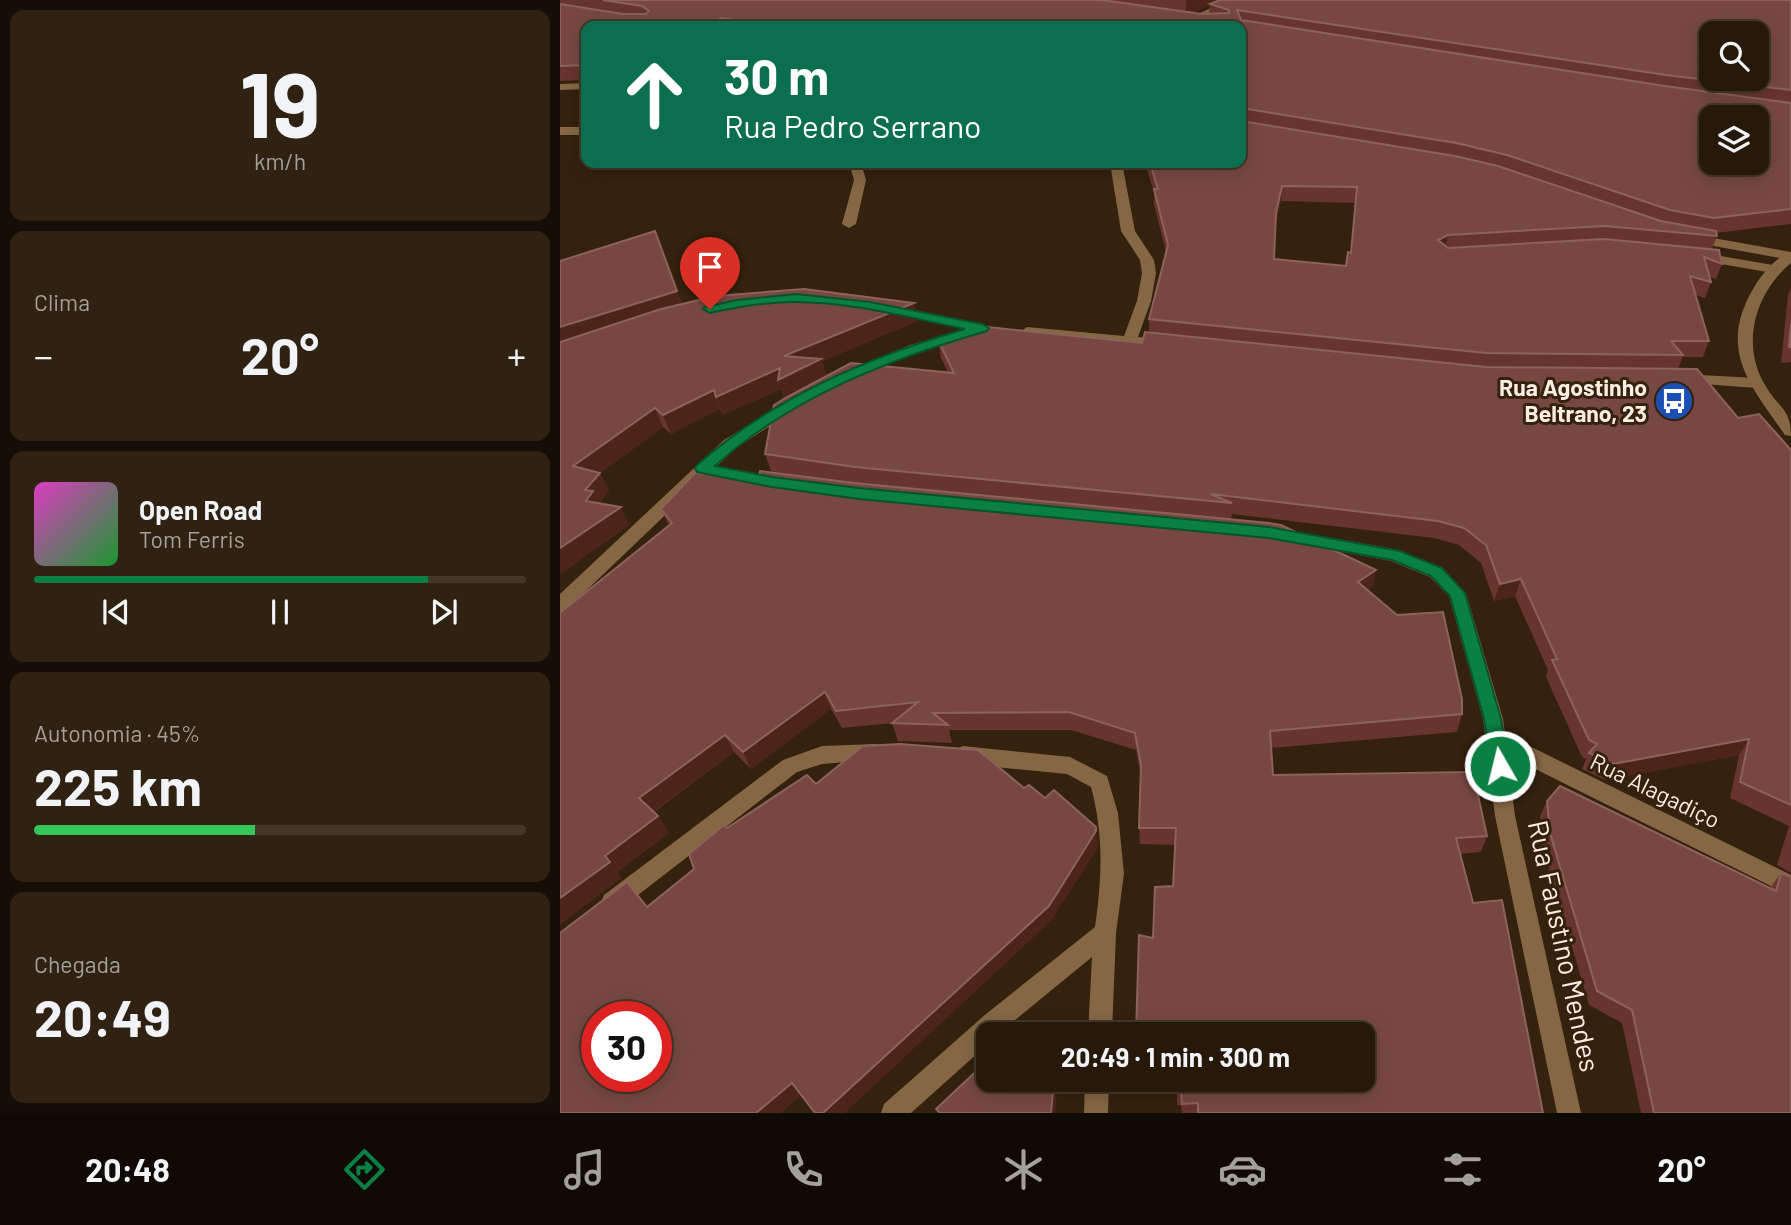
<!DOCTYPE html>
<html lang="pt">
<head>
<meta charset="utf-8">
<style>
  :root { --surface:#27190a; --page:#2f2213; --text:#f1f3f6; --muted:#a4a09c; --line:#43382b; --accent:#0b8043 }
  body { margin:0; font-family:Barlow,sans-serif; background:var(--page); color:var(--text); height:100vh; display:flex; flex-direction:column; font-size:26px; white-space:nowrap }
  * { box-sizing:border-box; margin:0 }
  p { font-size:23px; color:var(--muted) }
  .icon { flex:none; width:38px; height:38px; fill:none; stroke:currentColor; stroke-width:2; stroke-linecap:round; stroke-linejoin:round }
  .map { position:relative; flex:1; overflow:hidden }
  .drawer { display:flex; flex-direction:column; gap:10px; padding:10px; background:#150e06; width:560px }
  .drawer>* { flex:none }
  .hud { position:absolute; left:21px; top:21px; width:665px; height:147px; border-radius:14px; box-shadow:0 4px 18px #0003,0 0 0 2px var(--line); background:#0b6e4f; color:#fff; overflow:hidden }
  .tools { position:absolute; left:1139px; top:21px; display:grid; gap:14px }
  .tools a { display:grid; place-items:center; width:70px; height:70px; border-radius:14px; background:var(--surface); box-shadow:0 4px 18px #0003,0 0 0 2px var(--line); font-size:35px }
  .speed { position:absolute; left:21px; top:1001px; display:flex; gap:14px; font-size:35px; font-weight:700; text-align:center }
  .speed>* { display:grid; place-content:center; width:91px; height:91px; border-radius:50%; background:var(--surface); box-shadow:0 4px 18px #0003,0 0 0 2px var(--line); line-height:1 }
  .speed .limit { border:10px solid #d22; background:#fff; color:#111 }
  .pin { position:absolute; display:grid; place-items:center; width:60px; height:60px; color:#fff; margin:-72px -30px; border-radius:50% 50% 50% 0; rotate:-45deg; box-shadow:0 0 7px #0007 }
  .pin .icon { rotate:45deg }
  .me { position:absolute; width:77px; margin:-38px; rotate:352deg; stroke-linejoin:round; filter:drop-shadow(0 0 5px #0008) }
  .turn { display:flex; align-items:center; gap:24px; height:147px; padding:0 28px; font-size:32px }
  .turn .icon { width:91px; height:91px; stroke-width:2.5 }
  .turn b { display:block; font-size:49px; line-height:60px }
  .big { font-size:52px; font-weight:700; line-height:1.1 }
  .drawer .tile { flex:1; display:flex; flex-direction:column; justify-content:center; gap:10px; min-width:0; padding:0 24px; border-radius:14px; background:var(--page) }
  .drawer .dial { align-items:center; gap:0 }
  .dial b { font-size:91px; line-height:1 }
  .song { display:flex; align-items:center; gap:21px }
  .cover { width:84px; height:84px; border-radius:10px; background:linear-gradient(135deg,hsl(310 70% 55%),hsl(130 70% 35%)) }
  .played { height:7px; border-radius:4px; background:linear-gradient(90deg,var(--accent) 80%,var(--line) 80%) }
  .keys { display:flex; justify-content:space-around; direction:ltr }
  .heat { display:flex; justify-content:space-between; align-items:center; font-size:38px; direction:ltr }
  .charge { height:10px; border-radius:5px; background:linear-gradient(90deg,#34c759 45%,var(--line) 0) }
  .trip { position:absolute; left:416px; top:1022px; width:399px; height:70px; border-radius:14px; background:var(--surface); box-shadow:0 4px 18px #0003,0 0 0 2px var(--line); font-weight:700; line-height:70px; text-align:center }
  .tabs { display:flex; height:112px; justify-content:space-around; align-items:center; background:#100a04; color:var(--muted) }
  .tabs .icon { width:49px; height:49px }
  .tabs .current { color:var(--accent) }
  .tabs b { font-size:32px; color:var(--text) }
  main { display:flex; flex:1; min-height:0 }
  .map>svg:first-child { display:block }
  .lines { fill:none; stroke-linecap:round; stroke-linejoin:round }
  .minor { fill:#856744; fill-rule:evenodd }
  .tertiary { fill:#856744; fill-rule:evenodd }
  .wall { fill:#67342f; fill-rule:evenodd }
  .shaded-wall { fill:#4c2419 }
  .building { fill:#774842; stroke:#8c625b; stroke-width:2; fill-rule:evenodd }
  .route { fill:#0b8043; stroke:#07532c; stroke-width:2 }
  .labels { text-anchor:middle; stroke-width:6; stroke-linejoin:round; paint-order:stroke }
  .poi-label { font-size:23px; font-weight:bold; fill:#fceee3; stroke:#34210e; text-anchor:end }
  .street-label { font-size:23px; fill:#fceee3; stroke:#34210e }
  .near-street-label { font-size:28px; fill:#fceee3; stroke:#34210e }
</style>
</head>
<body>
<main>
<section class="drawer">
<div class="tile dial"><b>19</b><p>km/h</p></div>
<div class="tile"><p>Clima</p>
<div class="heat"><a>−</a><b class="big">20°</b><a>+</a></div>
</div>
<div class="tile">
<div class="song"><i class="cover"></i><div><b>Open Road</b><p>Tom Ferris</p></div></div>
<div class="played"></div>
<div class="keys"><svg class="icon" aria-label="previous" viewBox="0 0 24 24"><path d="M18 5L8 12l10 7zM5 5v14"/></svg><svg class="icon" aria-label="pause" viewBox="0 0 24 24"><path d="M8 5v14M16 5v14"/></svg><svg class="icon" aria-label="next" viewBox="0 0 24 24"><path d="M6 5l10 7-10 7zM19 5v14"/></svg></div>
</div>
<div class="tile"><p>Autonomia · 45%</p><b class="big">225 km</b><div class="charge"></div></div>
<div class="tile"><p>Chegada</p><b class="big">20:49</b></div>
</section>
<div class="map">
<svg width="1231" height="1113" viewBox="0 0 1231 1113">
  <rect width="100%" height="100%" fill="#34210e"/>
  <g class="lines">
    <g class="minor">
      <path d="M670,0H684L630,23L621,21Z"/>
      <path d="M26,83V89L0,90V84Z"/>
      <rect x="0" y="127" width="26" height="8"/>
      <path d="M289,163H301L306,180L296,224L289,228L282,224L294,180Z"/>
      <path d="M550,163H562L575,231L594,260L596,273L591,301L578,337L611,341L613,344L611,347L467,337L460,332L467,327L564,336L577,301L582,273L580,260L561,231Z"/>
      <path d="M1131,234L1231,252V260L1126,241V235Z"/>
      <path d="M1137,252L1213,265L1220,269L1213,273L1132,259L1130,256Z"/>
      <path d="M334,306L423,324L430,328L423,332L329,313V307Z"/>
      <path d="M401,330L406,332L408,335L406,338L360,351L295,378H285L282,375L285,372L350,345Z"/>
      <path d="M1122,374L1196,378L1204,383L1196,388L1117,382L1114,379L1117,376Z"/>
      <path d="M231,400L236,401L239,405L236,409L176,448L157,466L200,474L202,478L200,482L194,484L147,475L6,610L0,612V594L164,440Z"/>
      <path d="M733,531L834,549L882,567L906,593L943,719L945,734L1231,875V896L947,755L955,816L1021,1113H997L935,816L923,719L889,596L870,577L831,561L727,541L724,537L727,533Z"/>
      <path d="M316,744L323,747L326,753L323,759L262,764L237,772L60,909L52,912L44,909L41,902L44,895L223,760L262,746Z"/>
      <path d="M403,746L510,757L547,776L558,813L564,874L556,933L552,1034H528L532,957L438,1034H429V1043L351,1113H321L324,1104L426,1014L535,927C542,878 544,836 531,787L507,774L403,764L396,761L393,755L396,749Z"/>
      <path d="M525,1080H549L548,1113H524Z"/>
    </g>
    <path class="tertiary" d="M1231,252V263C1196,292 1180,343 1205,385C1218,408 1231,408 1231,436L1225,435C1189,383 1156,348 1196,284C1204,272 1217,256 1231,252Z"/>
  </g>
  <g class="wall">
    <path d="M0,0H1231V224L1156,233L1157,236L1152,249L1162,264L1156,279L1150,277L1151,282L1145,298L1136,295L1149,341L1143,357H1123L1118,369L1178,418L1231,450V873L1217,865L1229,826L1170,798L1179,755L1045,780L1022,769L1026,759L1022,757L986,677L988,670L955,596L934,601L921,563L899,545L874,538L672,514L671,519L816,570L812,588L808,591L902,714L897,732L711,748L713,775L927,836L921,852L900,854L913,903L983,1113H622L621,1106L617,1105V1080H803L593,938L613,886L615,845L580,844L579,828L581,776L576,750L511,730H389L392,743L338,741L332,723L282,728L271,709L191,769L174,752L94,812L98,816L109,833L57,872L61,878L0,924V613L109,526L101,509L143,474L267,480L211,471L205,454L224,399L221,389L163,415L160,409L111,434L103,427L40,473L49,491L39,503L61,507L69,525L0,574V261L95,231L122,304L357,321L262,361L266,376L388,373L381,358L378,340L582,343L589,332V319L606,252L594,204V192L585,163H681V26H26V80L0,81ZM650,5L649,14L632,13ZM721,201L795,203L791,253L786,266L714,259L715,228Z"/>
    <path d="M1231,288V362L1221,363L1228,295Z"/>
    <path d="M987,801L1210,888L1221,873L1231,1113H1081L1062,1023L1029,1005L983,848L980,816Z"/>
  </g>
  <g class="shaded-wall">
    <path d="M629,0H663L626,15V1Z"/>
    <path d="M161,18L163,26H151Z"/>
    <path d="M722,186L721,201L715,229L716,213Z"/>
    <path d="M888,235L885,250L878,240Z"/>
    <path d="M117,291L124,310L0,348V327Z"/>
    <path d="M354,303L357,321L262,361L266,378L224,399L221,389L163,415L156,397L224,356Z"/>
    <path d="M154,390L160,409L111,434L103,415Z"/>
    <path d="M95,408L103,427L23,485L13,466Z"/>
    <path d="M40,473L49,491L39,503L26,501L25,490Z"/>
    <path d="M61,507L69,525L0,574V548Z"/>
    <path d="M816,570L812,588L795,601L798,582Z"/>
    <path d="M961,579L955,596L934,601L940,584Z"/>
    <path d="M265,692L271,709L191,769L183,752Z"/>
    <path d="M165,735L174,752L90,814L79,798Z"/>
    <path d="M1189,739L1179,755L1045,780L1053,764Z"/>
    <path d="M98,816L109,833L57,872L61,878L0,924V898L45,856Z"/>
    <path d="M536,827L538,848L491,921L285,1113H263Z"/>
    <path d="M494,1080H498L495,1113H491Z"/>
    <path d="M232,1083L241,1096L221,1113H196Z"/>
  </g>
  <g class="building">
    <path d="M43,0H542L642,14L669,13V10L650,4L660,0H1231V90L1106,75L677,10L681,20L1105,86L1231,103V209L1154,218L1110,210L947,155L896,143L681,108V26H220L161,18L151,26H26V65L0,66V4L63,14H86L89,11L82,6ZM1152,33H1197V79H1152ZM1152,117H1197V163H1152Z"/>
    <path d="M681,116V121L895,156L938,166L1101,221L1156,231L1157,236L1044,226L888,235L878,240L888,248L1044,239L1159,250L1162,264L1144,257L1151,282L1130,276L1149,341H1111L1123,355L926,353L589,319L608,245L594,189H598L590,163H681ZM722,186L797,187L791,253L788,252L786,266L714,259L716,213Z"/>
    <path d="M95,231L117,291L0,327V261Z"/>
    <path d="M244,289L354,303L224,356L261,359L218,380L220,368L156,397L154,390L103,415L95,408L13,466L40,473L25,490L33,491L26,501L61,507L0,548V342L101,309L156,296Z"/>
    <path d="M1231,324V347H1229Z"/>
    <path d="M418,326L582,343L585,332L926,367L1137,369L1178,418L1199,414L1231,450V805L1180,782L1189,739L1053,764L1029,753L1037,744L1029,740L992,660L997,659L961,579L940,584L926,545L904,528L878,521L651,494L672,503L295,467L205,454L214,405L227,397L291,363L394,373L378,340Z"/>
    <path d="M200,471L294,483L709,523L721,525L816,570L798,582L837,615L883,612L902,699V714L710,731L713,775L913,772L927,836L896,838L913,903L942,900L983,1113H638V1103L622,1104L621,1092H617V1080H803V1034H576L579,935L593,938L595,887L613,886L616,828H579L581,765L575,733L509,712L373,713L388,725L332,723L358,702L276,711L265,692L183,752L165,735L79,798L98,816L45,856L50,862L0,898V613L112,523L101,509L135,473L143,474L144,472L199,476Z"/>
    <path d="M340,744L418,750L464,788L469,785L485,798L494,790L536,827V831L489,906L263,1113H255L232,1083L196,1113H0V933L67,882L87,907L134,869L129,854L164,825L167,828L247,775L256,784L303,746ZM37,1017H96V1076H37Z"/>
    <path d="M1000,786L1216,891L1221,873L1231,877V1113H1094L1072,1010L1037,991L990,833L987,801Z"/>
    <path d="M429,1059V1080H494L491,1113H380L376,1109Z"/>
  </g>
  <path class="route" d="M236,294L310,302L422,324L429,328L427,331C330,359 231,397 155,466L212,477L299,488L709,527L840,551L882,568L905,593L941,719L949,766L946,771L940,774L933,771L931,766L924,719L890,596L871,576L832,560L709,538L299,499L212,487L137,472L135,468L137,465C214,397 308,357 405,329C350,318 292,302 235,302C207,302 177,307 150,313L143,309L145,307L177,300Z"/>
  <defs>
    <g id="bus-disc" transform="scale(2.0125)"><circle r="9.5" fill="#1a4fb4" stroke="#34210e"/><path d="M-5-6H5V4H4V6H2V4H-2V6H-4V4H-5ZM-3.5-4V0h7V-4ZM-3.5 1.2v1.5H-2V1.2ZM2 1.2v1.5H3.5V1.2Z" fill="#fff"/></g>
  </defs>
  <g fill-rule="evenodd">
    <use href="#bus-disc" x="1114" y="401"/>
  </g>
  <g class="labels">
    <g class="poi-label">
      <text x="1087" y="396">Rua Agostinho<tspan x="1087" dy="26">Beltrano, 23</tspan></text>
    </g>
    <g class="street-label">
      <text transform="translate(1095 791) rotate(26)" y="8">Rua Alagadiço</text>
    </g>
    <g class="near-street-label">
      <text transform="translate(1004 946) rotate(78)" y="10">Rua Faustino Mendes</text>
    </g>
  </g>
</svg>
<div class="tools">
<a><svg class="icon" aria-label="search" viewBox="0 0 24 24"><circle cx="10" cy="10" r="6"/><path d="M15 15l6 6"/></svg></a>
<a><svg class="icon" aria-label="layers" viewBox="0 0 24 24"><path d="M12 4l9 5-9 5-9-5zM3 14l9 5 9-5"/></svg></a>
</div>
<div class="speed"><div class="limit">30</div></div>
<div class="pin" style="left:150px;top:309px;background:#d93025"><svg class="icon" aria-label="arrive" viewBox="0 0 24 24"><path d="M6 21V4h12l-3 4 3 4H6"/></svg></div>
<svg class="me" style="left:940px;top:766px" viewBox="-20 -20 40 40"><circle r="17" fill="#0b8043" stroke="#fff" stroke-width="3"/><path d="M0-11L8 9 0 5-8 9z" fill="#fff"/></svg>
<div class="trip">20:49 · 1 min · 300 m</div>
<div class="hud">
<div class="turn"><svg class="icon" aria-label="ahead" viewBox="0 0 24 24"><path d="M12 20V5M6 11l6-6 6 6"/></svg><div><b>30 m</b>Rua Pedro Serrano</div></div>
</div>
</div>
</main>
<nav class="tabs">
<b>20:48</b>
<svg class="icon current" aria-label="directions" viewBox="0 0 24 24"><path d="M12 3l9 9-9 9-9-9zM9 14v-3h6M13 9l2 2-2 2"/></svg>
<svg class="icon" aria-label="music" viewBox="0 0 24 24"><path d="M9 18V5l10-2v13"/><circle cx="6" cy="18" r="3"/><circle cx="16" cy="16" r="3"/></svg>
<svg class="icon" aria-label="phone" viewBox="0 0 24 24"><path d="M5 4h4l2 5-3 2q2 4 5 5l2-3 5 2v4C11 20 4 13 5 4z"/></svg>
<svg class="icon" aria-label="climate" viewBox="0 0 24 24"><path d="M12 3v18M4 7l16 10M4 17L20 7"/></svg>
<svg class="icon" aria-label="car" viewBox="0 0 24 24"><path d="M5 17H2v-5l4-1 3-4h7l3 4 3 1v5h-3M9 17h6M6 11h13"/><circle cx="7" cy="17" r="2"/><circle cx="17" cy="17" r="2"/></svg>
<svg class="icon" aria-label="filters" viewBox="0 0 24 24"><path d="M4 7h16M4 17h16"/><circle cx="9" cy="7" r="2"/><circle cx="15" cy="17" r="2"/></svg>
<b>20°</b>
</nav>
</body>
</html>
